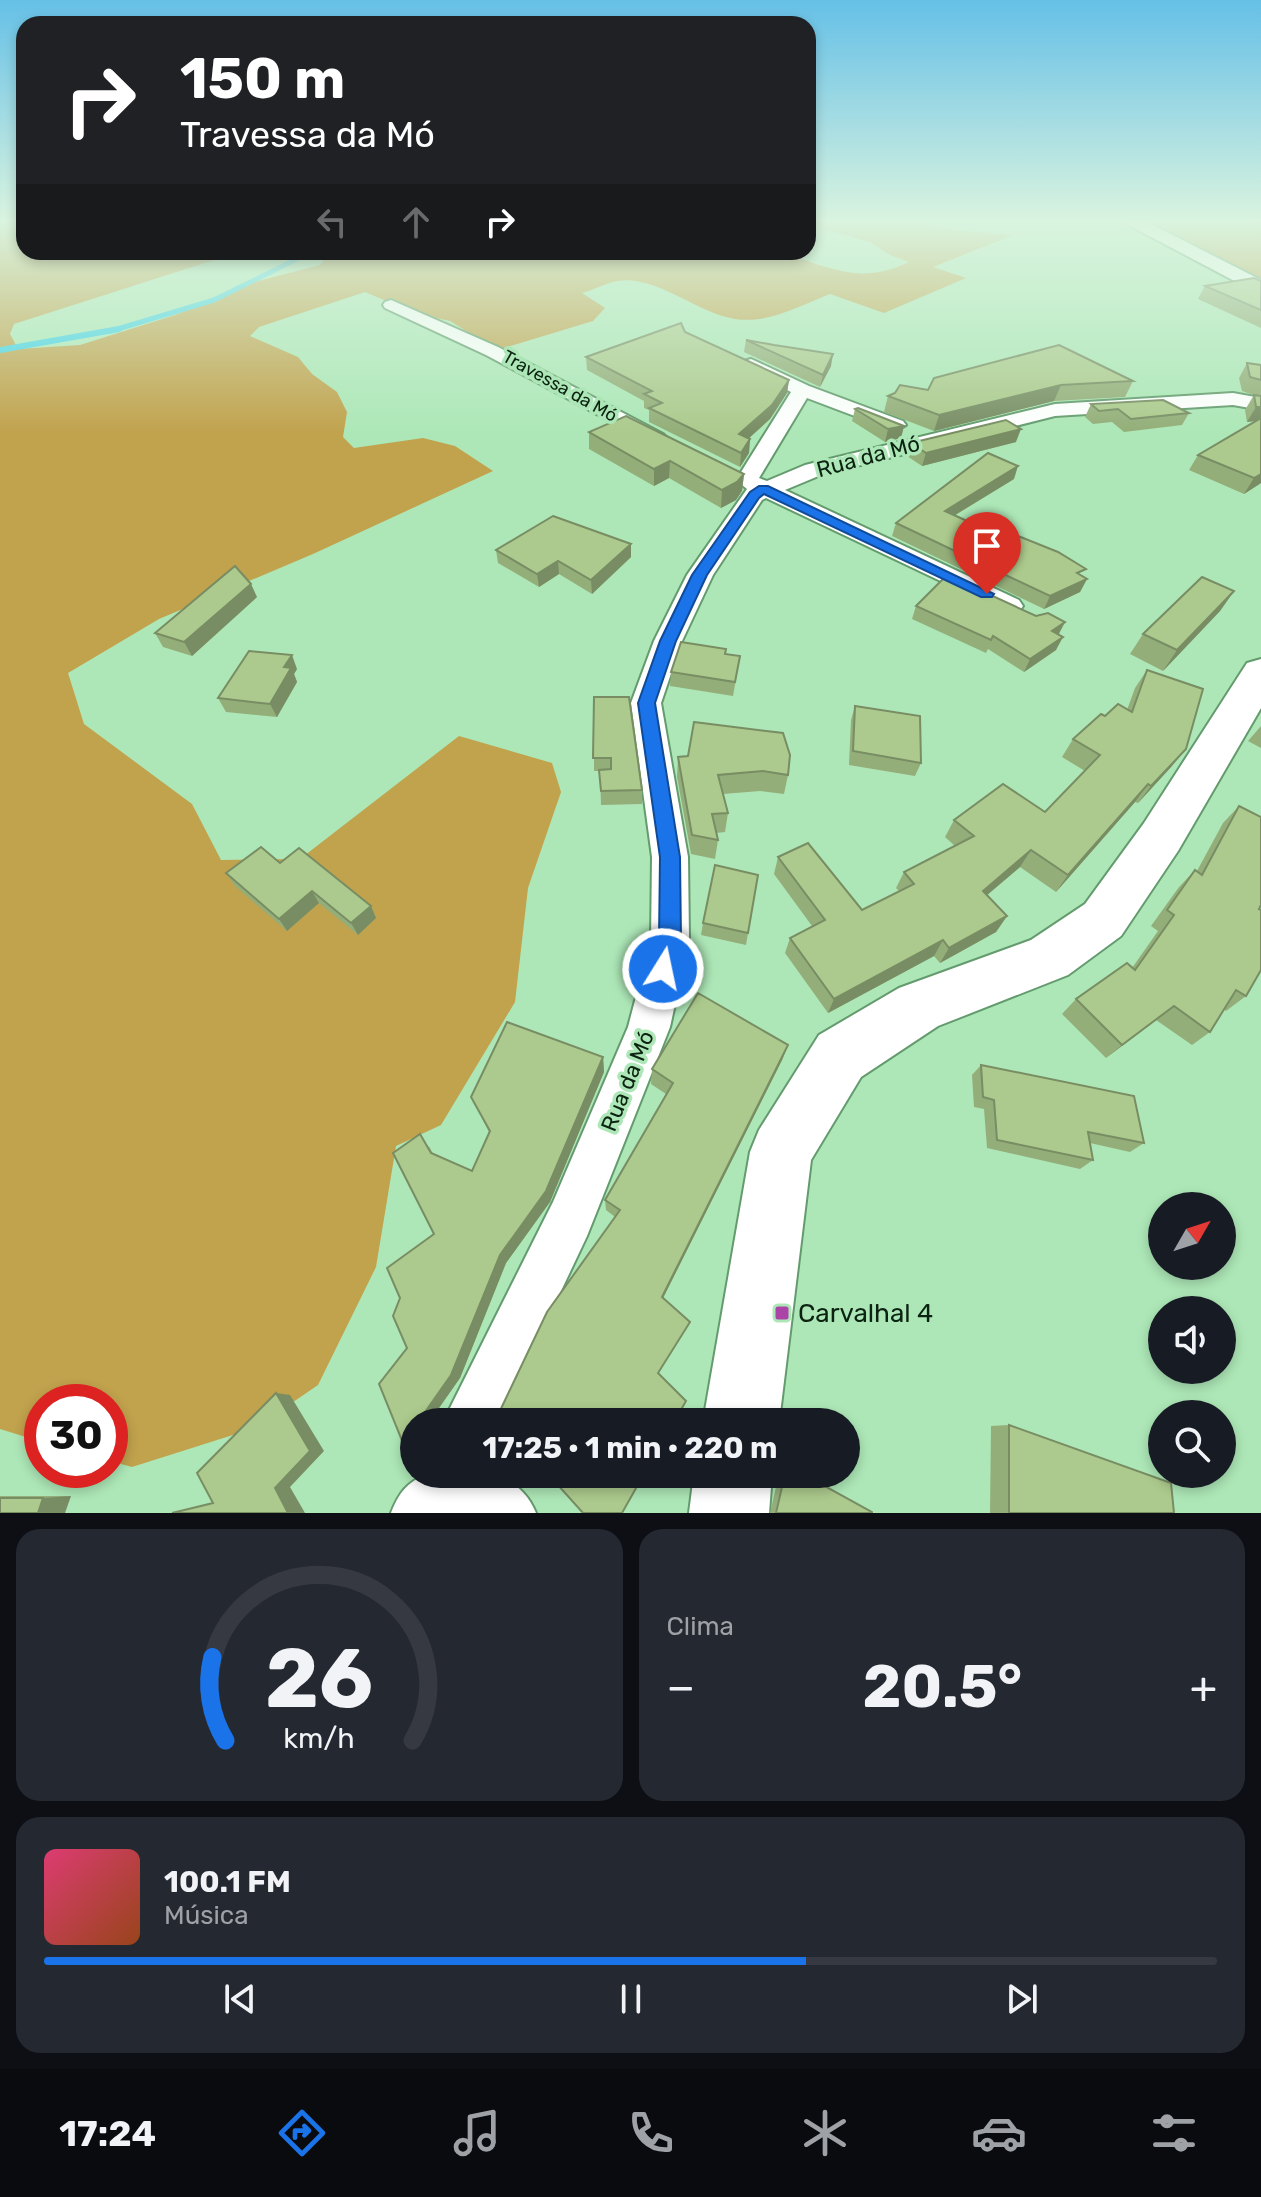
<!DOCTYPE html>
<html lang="pt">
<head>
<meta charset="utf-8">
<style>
  :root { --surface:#171b24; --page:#242831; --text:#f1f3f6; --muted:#9ea1a6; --line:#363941; --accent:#1a73e8 }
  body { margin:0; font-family:Rubik,sans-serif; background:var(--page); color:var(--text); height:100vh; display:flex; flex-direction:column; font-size:30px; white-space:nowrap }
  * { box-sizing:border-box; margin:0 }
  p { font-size:26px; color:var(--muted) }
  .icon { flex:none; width:44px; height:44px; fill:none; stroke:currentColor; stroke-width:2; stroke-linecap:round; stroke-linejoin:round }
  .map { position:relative; height:1513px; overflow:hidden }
  .details { display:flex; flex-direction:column; gap:16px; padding:16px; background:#0d0f14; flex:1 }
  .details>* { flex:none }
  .top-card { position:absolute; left:16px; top:16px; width:800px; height:244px; border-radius:24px; box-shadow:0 4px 12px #0003; background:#202124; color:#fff; overflow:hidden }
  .needle { width:52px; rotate:51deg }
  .buttons { position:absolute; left:1148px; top:1192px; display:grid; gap:16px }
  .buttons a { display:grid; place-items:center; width:88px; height:88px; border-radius:50%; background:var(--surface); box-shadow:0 4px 12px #0003; font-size:40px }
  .speed { position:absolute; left:24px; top:1384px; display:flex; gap:16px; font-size:40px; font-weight:700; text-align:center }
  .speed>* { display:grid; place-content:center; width:104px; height:104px; border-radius:50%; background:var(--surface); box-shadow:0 4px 12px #0003; line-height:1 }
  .speed .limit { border:12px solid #d22; background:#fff; color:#111 }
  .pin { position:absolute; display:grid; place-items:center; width:68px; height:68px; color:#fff; margin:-82px -34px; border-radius:50% 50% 50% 0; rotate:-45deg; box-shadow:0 0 8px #0007 }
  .pin .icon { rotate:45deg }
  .me { position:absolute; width:88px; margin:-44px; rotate:10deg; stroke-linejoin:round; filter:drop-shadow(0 0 6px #0008) }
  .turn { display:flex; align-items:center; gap:28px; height:168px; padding:0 32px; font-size:36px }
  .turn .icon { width:104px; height:104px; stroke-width:2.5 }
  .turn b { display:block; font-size:56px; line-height:68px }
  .lanes { display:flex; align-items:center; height:76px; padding:0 32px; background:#0003; justify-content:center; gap:40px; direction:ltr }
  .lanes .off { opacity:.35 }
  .big { font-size:60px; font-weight:700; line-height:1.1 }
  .details .card { flex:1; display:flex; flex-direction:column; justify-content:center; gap:12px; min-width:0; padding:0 28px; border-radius:24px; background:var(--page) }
  .details .dial { align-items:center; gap:0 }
  .dial svg { height:208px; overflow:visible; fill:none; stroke:var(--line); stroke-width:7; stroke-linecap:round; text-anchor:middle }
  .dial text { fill:var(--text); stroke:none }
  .song { display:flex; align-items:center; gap:24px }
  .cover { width:96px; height:96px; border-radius:12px; background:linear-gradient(135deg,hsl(340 70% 55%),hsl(20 70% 35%)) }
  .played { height:8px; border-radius:4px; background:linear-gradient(90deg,var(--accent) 65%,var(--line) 65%) }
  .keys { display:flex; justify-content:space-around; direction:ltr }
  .heat { display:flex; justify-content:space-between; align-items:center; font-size:44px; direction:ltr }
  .details .tiles { flex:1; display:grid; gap:16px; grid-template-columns:1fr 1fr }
  .card:last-child { grid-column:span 2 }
  .trip { position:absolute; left:400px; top:1408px; width:460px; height:80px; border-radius:40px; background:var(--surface); box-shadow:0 4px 12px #0003; font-weight:700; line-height:80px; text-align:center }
  .tabs { display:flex; height:128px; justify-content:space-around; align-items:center; background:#090b0e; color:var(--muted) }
  .tabs .icon { width:56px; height:56px }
  .tabs .active { color:var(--accent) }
  .tabs b { font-size:36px; color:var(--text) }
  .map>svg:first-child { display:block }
  .green { fill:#c1a24d }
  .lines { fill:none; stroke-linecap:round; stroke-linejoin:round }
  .stream-far1 { stroke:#40d1e6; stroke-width:5 }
  .stream { stroke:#40d1e6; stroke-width:6 }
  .street-casing { stroke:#649b6e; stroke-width:4 }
  .secondary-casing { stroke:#649b6e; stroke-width:4 }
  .street { fill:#fff; fill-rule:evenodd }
  .secondary { fill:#fff; fill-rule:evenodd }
  .wall { fill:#94ae79 }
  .shaded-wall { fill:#788d63 }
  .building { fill:#acca8d; stroke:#788d63; stroke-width:2 }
  .route { fill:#1a73e8; stroke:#114b97; stroke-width:2 }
  .poi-dot { fill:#ac44a7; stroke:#ade7b7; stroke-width:3 }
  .labels { text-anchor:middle; stroke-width:7; stroke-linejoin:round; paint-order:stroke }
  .far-street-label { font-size:18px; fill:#0c2311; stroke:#ade7b7 }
  .street-label { font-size:22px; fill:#0c2311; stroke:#ade7b7 }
  .near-poi-label { font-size:26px; fill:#0c2311; stroke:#ade7b7; text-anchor:start }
</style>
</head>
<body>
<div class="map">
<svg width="1261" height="1513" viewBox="0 0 1261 1513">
  <rect width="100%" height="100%" fill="#ade7b7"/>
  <g class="green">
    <path d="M0,222H24V252H239L14,324L10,334L18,349L80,345L175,315L254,282L320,265L330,252H778C828,265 857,287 909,262L890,255L870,242L809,225L816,222H917L952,230L1013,235L933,267L966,278L884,313L830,294C799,306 769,324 735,319C696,313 657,275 617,281C606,283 593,290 582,293L605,308L593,321L497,350L450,321L417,314L365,292L259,327L250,336L298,357L312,374L337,392L347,412L343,437L354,448L423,438L455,446L493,471L313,554L159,619L68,673L84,724L192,804L221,860L300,859L459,736L552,763L561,792L528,888L515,1002L441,1125L396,1146L376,1267L318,1385L255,1428L132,1467L110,1461V1402H42V1442L0,1429Z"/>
    <path d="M1141,222H1261V284Z"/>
  </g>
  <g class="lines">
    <path class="stream-far1" d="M111,331L214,300L311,252"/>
    <path class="stream" d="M0,350L119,329"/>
    <g class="street-casing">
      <g id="street">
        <path d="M391,300L498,347L663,434L667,438L663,442H649L486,355L385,308L383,305L385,302Z"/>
        <path d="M751,359L809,386L903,421L906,425L896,431L889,429L807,398L759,478L767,481L805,465L1055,404L1233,393L1261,398V410L1233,405L1055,416L821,475L785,490L1019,600L1023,606L1019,612L1010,614L766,498L762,500L713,575L682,641L661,703L688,857L689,940L670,1027L587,1236L499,1422H443L553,1202L628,1027L651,940L652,857L631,703L654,641L687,575L747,489L736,480L791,392L744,369L742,365L744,361Z"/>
        <path d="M427,1474C471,1474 516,1465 536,1513H391C399,1493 406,1483 427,1474Z"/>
      </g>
    </g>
    <g class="secondary-casing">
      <g id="secondary">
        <path d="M1123,222H1147L1261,280V295Z"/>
        <path d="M1261,659V708L1178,851L1121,936L1068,975L938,1026L861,1077L811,1160L779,1422H703L750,1152L759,1130L819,1035L899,988L1031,940L1085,904L1144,823L1247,663Z"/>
        <path d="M694,1474H772L769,1513H689Z"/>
      </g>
    </g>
    <use href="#street" class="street"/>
    <use href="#secondary" class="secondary"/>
  </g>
  <g class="wall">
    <path d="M1261,281V328L1198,299L1205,286Z"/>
    <path d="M685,332L789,380L787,393L770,419L749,438L750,439L749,453L740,467L649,422V410L644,408V401L587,370L586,357Z"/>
    <path d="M746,340L831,366L820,387L744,352Z"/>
    <path d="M1247,363L1261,365V483L1244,494L1189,470L1198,455L1256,421L1247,422L1245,410L1254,395L1256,396L1242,391L1239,378Z"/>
    <path d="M1133,381L1125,397L1054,401L934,431L884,412L888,396L928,390Z"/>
    <path d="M1091,404L1189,413L1182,425L1124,432L1112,422L1093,424L1085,417Z"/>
    <path d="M858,408L904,426L901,438L885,442L852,421L855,409Z"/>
    <path d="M589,432L744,474L742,491L736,500L721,508L669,478L654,486L589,449Z"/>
    <path d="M1016,442L922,466L907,456L911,443Z"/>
    <path d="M1014,479L954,516L1082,576L1087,579L1080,592L1044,609L892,536L896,523Z"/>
    <path d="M496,550L631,557L592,594L559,574L539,587L498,563Z"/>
    <path d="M1234,591L1220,611L1163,671L1130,654L1143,634Z"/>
    <path d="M257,597L192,656L163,647L155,633Z"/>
    <path d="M916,606L1036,616L1065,622L1059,634L1056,650L1024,672L988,649L986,653L912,619Z"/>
    <path d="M726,654L740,656L733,696L670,686L671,672Z"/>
    <path d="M297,669L294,674L297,682L277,717L226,712L218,698Z"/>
    <path d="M1147,670L1172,766L1138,803L1135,802L1056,892L1020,867L987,895L1007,916L996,932L940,963L934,956L828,1013L785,953L790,938L812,926L774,874L778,857L862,910L899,891L896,888L904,872L955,846L945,837L954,820L1045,812L1085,771L1062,757L1073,739L1105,716L1127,710L1135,688Z"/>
    <path d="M594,697L642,790V804L601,805L600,771H594Z"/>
    <path d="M855,706L921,763L915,776L849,765L851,720Z"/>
    <path d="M1261,726V748L1248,741Z"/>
    <path d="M678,757L788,775L784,794L760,791L723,794L728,813L725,832L716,833L718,840L715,859L691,854L677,777Z"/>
    <path d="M1239,806L1259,909L1246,996L1226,1011L1224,1009L1210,1032L1192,1045L1156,1020L1106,1058L1062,1014L1076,999L1132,968L1158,931L1151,926L1179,887L1195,870L1197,871L1223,823Z"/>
    <path d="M280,863L371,906L376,918L358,935L319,903L287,931L235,886L226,873Z"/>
    <path d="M703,923L748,933L746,945L701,935Z"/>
    <path d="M788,1045L782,1060L663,1298L687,1328L502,1422L615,1217L606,1210L605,1200L666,1094L651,1084L652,1069Z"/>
    <path d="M603,1057L604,1072L550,1202L506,1263L460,1378L414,1444L407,1348L434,1234L429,1146L433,1154L472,1171L489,1132L471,1097Z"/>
    <path d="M981,1065L1144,1143L1130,1152L1090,1143L1093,1160L1080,1169L987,1148L984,1109L974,1107L972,1075Z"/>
    <path d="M1009,1425L1174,1513H990L991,1426Z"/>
    <path d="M779,1474H803L872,1513H770Z"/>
    <path d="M0,1496H71L0,1513Z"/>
  </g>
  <g class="shaded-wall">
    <path d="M833,354L831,366L820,387L823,375Z"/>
    <path d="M789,380L787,393L770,419L737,449L739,434Z"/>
    <path d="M1061,385L1054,401L934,431L939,415Z"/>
    <path d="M1256,407H1261V420L1247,422Z"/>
    <path d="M904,426L901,438L885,442L888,429Z"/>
    <path d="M1021,429L1016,442L922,466L926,453Z"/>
    <path d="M750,439L749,453L740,467L741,453Z"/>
    <path d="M670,461L669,478L654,486V469Z"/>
    <path d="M1018,466L1014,479L940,524L945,511Z"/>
    <path d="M744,474L742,491L736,500L721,508L722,490Z"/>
    <path d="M1261,474V483L1244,494L1254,478Z"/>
    <path d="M631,544V557L592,594L591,580Z"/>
    <path d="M558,561L559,574L539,587L537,574Z"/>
    <path d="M1087,579L1080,592L1044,609L1050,596Z"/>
    <path d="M251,584L257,597L192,656L184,642Z"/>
    <path d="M1234,591L1220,611L1163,671L1177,650Z"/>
    <path d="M1065,622L1058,635L1052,631Z"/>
    <path d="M1063,637L1056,650L1024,672L1030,659Z"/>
    <path d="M292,655L297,669L294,674L297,682L277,717L270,704L284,667Z"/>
    <path d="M1186,749L1172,766L1138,803L1151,786Z"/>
    <path d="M1148,784L1135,802L1056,892L1068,875Z"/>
    <path d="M1031,850L1020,867L973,907L983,891Z"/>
    <path d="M312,891L319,903L287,931L279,919Z"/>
    <path d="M371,906L376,918L358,935L351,923Z"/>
    <path d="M1007,916L996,932L940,963L949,948Z"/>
    <path d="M943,940L934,956L828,1013L834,999Z"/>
    <path d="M1174,1006L1156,1020L1106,1058L1122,1045Z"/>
    <path d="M788,1045L782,1060L660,1304L662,1297Z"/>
    <path d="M603,1057L604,1072L550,1202L506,1263L460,1378L429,1422H418L500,1255Z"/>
    <path d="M276,1393L290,1395L324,1451L290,1487L305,1513H288L275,1488Z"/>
    <path d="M414,1428V1444L403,1443Z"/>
    <path d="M71,1496L65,1513H38L43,1498Z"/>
  </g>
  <g class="building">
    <path d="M1254,278L1261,281V310L1205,286Z"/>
    <path d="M681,323L685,332L789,380L772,405L739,434L750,439L741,453L649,408L662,403L644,394L652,391L586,357Z"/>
    <path d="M746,340L774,345L833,354L823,375Z"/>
    <path d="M1059,345L1133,381L1061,385L939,415L888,396L895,393L900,385L928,390L934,378Z"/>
    <path d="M1247,363L1261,365V380L1250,377Z"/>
    <path d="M1254,395L1261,396V407H1256Z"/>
    <path d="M1163,400L1189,413L1131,419L1118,409L1099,411L1091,404Z"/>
    <path d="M858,408L904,426L888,429L855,409Z"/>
    <path d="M626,416L744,474L737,482L722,490L670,461L654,469L589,432Z"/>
    <path d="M1261,418V474L1254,478L1198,455Z"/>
    <path d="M1006,420L1021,429L926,453L911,443Z"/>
    <path d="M988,453L1018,466L945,511L1007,539L1013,534L1058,552L1086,569L1077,573L1087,579L1050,596L896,523Z"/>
    <path d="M553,516L631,544L591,580L558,561L537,574L496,550Z"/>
    <path d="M235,566L251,584L184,642L155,633Z"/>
    <path d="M947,575L1036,616L1048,613L1065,622L1052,631L1063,637L1030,659L993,636L991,640L916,606Z"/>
    <path d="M1202,577L1234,591L1177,650L1143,634Z"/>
    <path d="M681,642L726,649L725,654L740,656L735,682L671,672Z"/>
    <path d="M249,651L292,655L284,667L291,668L270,704L218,698Z"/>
    <path d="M1147,670L1203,689L1186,749L1151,786L1148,784L1068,875L1031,850L983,891L1007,916L949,948L943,940L834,999L790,938L825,920L778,857L808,843L862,910L914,884L904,872L974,836L954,820L1003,784L1045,812L1100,755L1073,739L1101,714L1105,716L1118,704L1132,712Z"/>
    <path d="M594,697H629L642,790L601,791L599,770L611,769V758H593Z"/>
    <path d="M855,706L920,716L921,763L853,751Z"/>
    <path d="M694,722L783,733L790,755L788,775L763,771L718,775L728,813L712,814L718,840L692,835L678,757L688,756Z"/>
    <path d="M1239,806L1261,817V905L1259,909L1261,910V970L1246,996L1236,990L1210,1032L1174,1006L1122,1045L1076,999L1127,963L1135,970L1174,915L1167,910L1195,870L1202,875Z"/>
    <path d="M261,847L280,863L299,848L371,906L351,923L312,891L279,919L226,873Z"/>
    <path d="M715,865L758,875L748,933L703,923Z"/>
    <path d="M698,993L788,1045L662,1297L690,1322L658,1373L686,1401L674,1422H502L497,1417L547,1312L620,1210L605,1200L673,1083L652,1069Z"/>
    <path d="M507,1022L603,1057L546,1191L500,1255L451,1375L418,1422H414V1428L403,1443L379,1384L407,1348L393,1316L400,1298L387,1268L434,1234L393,1153L420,1134L431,1153L472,1171L490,1131L471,1097Z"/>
    <path d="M981,1065L1134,1096L1144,1143L1088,1132L1093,1160L997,1140L994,1100L983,1097Z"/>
    <path d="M276,1393L310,1451L275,1488L288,1513H172L213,1503L197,1473Z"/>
    <path d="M1009,1425L1171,1483L1174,1513H1009Z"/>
    <path d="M548,1474H644L622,1513H583Z"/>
    <path d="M785,1474H803L872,1512V1513H776Z"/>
    <path d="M0,1498H43L38,1513H0Z"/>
  </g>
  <linearGradient id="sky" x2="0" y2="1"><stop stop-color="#65c0e7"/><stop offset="0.51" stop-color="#daf4df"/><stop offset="1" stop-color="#daf4df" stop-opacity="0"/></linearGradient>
  <rect width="1261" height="434" fill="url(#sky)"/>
  <path class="route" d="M759,486H768L994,594L992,597H981L764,494L759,498L707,575L676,641L655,703L680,857L681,940L671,977L663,980L655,977L652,969L659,940L660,857L638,703L660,641L692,575L750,492Z"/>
  <rect class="poi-dot" x="774" y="1305" width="16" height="16" rx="4"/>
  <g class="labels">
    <g class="far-street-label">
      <text transform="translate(560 386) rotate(29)" y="6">Travessa da Mó</text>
    </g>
    <g class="street-label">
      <text transform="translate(868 456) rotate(-15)" y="8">Rua da Mó</text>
      <text transform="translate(627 1081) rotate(-68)" y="8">Rua da Mó</text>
    </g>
    <g class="near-poi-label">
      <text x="798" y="1322">Carvalhal 4</text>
    </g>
  </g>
</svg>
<div class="buttons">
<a><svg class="needle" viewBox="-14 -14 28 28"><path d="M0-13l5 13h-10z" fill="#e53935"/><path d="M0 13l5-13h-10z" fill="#9ea1a6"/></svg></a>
<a><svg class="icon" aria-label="sound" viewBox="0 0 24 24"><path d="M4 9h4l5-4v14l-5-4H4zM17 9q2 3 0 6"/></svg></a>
<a><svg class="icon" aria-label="search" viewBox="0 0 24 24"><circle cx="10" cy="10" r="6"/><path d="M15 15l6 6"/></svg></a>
</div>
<div class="speed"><div class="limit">30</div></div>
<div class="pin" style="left:987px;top:594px;background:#d93025"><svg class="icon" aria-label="arrive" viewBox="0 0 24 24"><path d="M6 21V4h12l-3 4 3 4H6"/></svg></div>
<svg class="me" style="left:663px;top:969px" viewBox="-20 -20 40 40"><circle r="17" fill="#1a73e8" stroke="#fff" stroke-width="3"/><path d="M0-11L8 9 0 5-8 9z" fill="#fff"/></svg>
<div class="trip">17:25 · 1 min · 220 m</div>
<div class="top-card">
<div class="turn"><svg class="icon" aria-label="right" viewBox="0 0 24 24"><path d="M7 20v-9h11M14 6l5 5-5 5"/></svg><div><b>150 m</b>Travessa da Mó</div></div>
<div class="lanes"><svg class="icon off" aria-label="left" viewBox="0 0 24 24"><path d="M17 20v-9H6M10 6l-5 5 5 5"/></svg><svg class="icon off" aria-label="ahead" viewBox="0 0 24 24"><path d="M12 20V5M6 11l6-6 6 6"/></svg><svg class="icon" aria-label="right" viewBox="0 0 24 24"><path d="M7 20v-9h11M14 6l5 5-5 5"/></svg></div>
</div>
</div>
<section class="details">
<div class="tiles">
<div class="card dial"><svg viewBox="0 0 100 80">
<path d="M14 69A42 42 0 1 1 86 69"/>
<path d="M14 69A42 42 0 0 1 9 37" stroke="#1a73e8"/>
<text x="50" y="56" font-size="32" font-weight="700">26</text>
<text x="50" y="72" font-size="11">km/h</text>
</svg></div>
<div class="card"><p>Clima</p>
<div class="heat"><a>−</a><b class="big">20.5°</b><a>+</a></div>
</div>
<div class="card">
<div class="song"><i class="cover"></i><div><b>100.1 FM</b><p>Música</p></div></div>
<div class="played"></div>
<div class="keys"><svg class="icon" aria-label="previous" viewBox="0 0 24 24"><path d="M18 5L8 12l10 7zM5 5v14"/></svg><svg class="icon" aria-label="pause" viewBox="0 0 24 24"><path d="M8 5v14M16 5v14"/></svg><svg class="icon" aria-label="next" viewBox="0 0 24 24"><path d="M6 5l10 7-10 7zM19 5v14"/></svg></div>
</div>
</div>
</section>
<nav class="tabs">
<b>17:24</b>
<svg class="icon active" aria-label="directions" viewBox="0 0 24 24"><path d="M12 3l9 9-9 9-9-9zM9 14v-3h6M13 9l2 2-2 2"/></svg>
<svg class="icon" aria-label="music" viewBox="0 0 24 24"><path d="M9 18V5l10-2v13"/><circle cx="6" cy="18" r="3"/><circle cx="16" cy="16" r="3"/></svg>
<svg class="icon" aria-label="phone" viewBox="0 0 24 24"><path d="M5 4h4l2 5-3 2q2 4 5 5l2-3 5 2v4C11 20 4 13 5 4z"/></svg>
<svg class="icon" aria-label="climate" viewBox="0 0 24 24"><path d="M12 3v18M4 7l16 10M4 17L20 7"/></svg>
<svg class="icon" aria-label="car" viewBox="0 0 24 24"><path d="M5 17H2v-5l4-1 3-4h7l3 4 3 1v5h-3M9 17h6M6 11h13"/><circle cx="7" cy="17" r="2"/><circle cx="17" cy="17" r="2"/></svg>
<svg class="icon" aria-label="filters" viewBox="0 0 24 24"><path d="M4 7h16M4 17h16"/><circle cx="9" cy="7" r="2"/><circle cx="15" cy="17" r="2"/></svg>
</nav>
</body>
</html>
